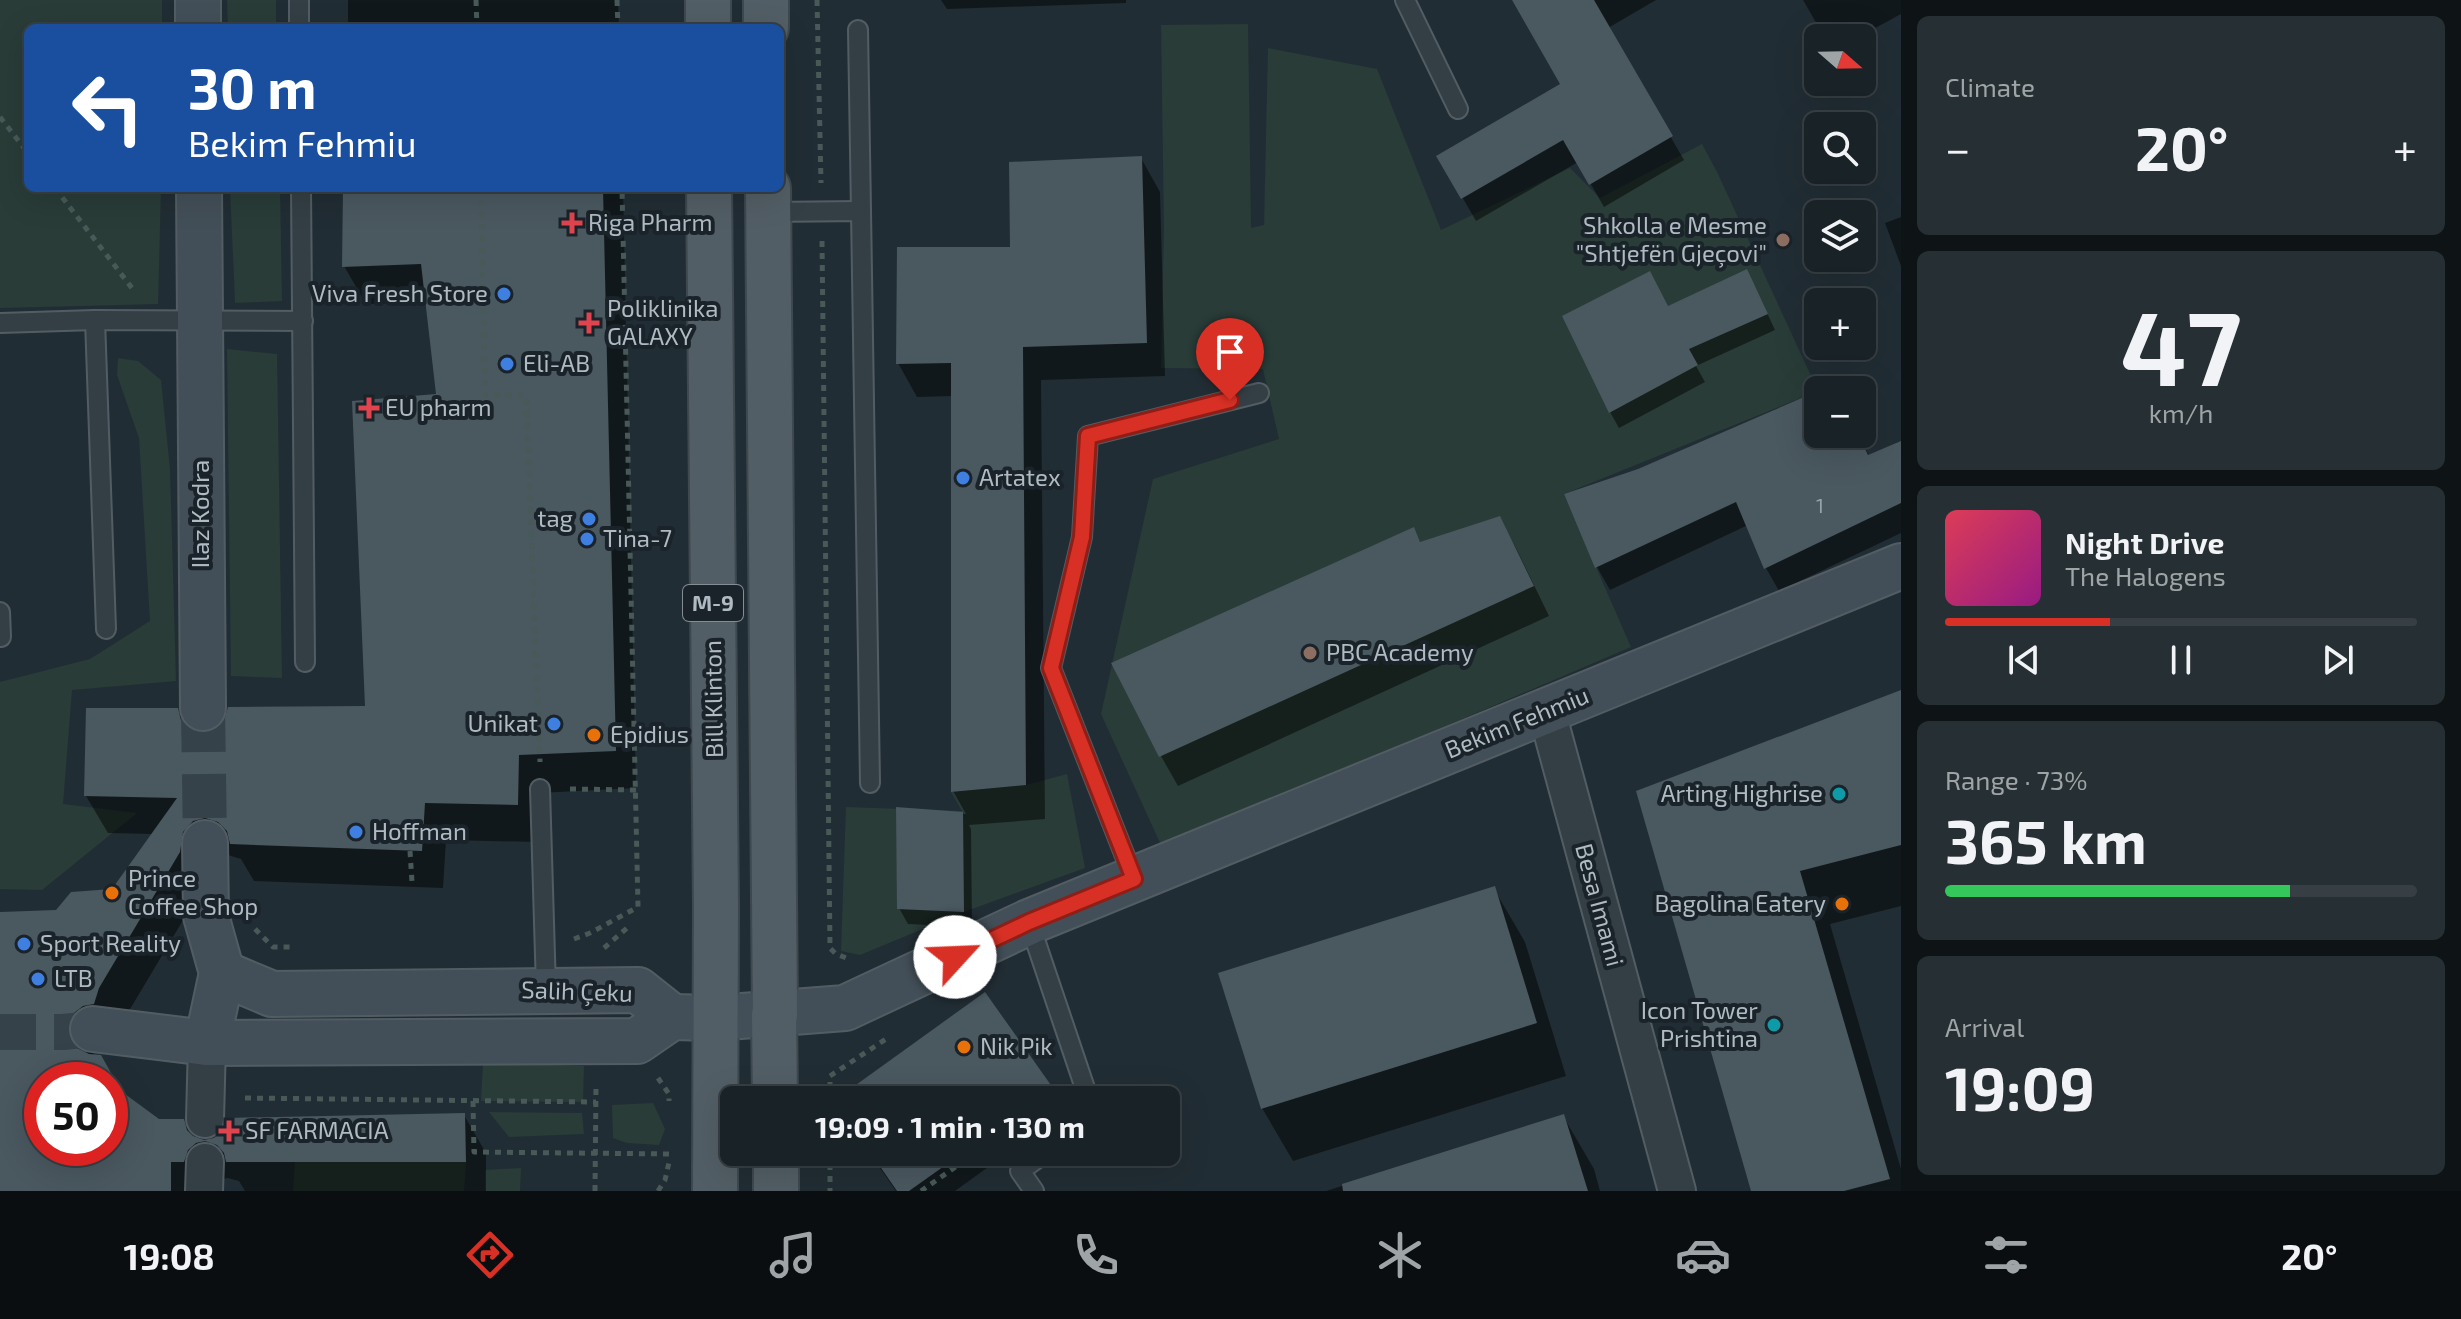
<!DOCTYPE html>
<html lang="en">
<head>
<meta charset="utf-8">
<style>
  :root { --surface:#192227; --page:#262f33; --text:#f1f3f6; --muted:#9fa4a7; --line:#373f44; --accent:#d93025 }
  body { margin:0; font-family:"Exo 2",sans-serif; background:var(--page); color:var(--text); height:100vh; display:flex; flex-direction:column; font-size:30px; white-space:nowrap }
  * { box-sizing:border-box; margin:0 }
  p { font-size:26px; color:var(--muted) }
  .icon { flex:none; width:44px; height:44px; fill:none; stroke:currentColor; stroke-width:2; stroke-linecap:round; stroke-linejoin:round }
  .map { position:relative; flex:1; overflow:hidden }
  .panel { display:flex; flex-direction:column; gap:16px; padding:16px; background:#0e1315; width:560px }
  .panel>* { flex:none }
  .banner { position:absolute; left:24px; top:24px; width:760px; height:168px; border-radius:12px; box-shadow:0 8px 32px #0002,0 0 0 2px var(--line); background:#1a4fa0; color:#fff; overflow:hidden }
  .needle { width:52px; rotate:110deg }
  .buttons { position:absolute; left:1804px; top:24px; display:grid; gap:16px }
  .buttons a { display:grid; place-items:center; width:72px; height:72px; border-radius:12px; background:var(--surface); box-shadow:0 8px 32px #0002,0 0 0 2px var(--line); font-size:40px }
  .speed { position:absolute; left:24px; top:1062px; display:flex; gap:16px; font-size:40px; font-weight:700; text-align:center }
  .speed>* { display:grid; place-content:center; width:104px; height:104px; border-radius:50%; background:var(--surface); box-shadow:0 8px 32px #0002,0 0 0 2px var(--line); line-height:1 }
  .speed .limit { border:12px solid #d22; background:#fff; color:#111 }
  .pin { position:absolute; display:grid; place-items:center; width:68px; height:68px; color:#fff; margin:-82px -34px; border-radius:50% 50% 50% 0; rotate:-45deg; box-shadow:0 0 8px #0007 }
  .pin .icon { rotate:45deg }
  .me { position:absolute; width:88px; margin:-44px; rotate:65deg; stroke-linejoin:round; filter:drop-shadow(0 0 6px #0008) }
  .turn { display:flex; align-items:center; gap:28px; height:168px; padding:0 32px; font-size:36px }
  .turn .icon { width:104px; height:104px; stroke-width:2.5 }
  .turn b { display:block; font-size:56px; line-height:68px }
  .big { font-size:60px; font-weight:700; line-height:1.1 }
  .panel .card { flex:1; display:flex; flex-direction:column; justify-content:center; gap:12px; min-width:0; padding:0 28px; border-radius:12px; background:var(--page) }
  .panel .dial { align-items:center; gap:0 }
  .dial b { font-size:104px; line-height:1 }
  .song { display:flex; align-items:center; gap:24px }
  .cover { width:96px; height:96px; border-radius:12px; background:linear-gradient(135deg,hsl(350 70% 55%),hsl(310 70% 35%)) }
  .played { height:8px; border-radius:4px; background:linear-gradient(90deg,var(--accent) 35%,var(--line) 35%) }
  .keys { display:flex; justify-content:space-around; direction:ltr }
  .heat { display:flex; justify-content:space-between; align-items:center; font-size:44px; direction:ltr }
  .charge { height:12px; border-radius:6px; background:linear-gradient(90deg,#34c759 73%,var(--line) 0) }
  .trip { position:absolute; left:720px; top:1086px; width:460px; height:80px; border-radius:12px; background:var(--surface); box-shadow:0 8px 32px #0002,0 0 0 2px var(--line); font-weight:700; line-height:80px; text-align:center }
  .dock { display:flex; height:128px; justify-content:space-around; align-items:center; background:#0a0e10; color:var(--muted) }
  .dock .icon { width:56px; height:56px }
  .dock .selected { color:var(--accent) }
  .dock b { font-size:36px; color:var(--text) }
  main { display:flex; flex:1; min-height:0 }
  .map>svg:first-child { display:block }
  .green { fill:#293c38 }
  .shadow { fill:#0007; fill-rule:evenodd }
  .building { fill:#4a5860 }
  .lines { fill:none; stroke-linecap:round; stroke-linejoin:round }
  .street-tunnel { stroke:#364249; stroke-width:36; stroke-dasharray:36 18; stroke-linecap:butt }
  .secondary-tunnel { stroke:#364249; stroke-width:44; stroke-dasharray:44 22; stroke-linecap:butt }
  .lane-casing { stroke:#525d63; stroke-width:22 }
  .street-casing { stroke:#525d63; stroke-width:40 }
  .secondary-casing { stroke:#525d63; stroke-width:48 }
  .primary-casing { stroke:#3e484f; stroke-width:48 }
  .path { stroke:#485958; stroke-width:5; stroke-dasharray:6 6; stroke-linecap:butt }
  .lane { stroke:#343f45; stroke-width:18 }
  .street { stroke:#343f45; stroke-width:36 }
  .secondary { stroke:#434f58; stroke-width:44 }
  .primary { stroke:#525e65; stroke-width:44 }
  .route-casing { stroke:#8d1f18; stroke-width:20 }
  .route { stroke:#d93025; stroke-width:14 }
  .health-dot { fill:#e0444e; stroke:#1a2329; stroke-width:3 }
  .education-dot { fill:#8d6e63; stroke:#1a2329; stroke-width:3 }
  .shop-dot { fill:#3f7fe0; stroke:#1a2329; stroke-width:3 }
  .food-dot { fill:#e8710a; stroke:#1a2329; stroke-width:3 }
  .culture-dot { fill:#0f9aa8; stroke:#1a2329; stroke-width:3 }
  .labels { text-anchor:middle; stroke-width:8; stroke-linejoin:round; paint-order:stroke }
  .number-label { font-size:20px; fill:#96a2aa }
  .shield { fill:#1a2329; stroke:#828d94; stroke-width:2 }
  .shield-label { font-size:22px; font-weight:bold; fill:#afbac2 }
  .poi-label { font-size:24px; fill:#afbac2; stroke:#1a2329; text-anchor:start }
  .street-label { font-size:24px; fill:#afbac2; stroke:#1a2329 }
</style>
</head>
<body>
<main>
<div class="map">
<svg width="1901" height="1191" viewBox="0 0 1901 1191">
  <rect width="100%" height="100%" fill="#212d34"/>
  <g class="green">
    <path d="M0,0H162V28H28V188H161L158,304L0,308Z"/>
    <path d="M227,0H276V28H228Z"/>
    <path d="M1248,24L1251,228L1264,225L1268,48L1377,69L1441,230L1570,168L1600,198L1702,144L1718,174L1818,391L1564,494L1631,647L1162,847L1101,714L1153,479L1279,439L1263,369L1161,368L1164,229L1161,25Z"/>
    <path d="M230,188H280L282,301L235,303Z"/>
    <path d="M227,349L277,354L282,678L231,676Z"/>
    <path d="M118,358L138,361L161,380L170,469L176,681L72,690L63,804L137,813L42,890L0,889V682L90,659L150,621L139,438L117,375Z"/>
    <path d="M1067,774L1085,868L964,912L860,955L841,951L846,807L962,811L951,792L1026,785Z"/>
    <path d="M483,1063L584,1066L583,1102L481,1101Z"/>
    <path d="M653,1103L665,1129L659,1145L627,1143L613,1138L612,1105Z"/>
    <path d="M489,1112L582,1113L584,1134L509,1137Z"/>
    <path d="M295,1162H466L464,1191H293Z"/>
    <path d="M521,1168L520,1191H485V1170Z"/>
  </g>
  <g class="shadow">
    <path d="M348,0H618L619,28H348Z"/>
    <path d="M941,0H1126V3L947,9Z"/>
    <path d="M1514,0H1656L1608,28L1684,160L1604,207L1578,162L1476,221L1439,157L1562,85Z"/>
    <path d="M1803,0H1901V14L1857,38H1825Z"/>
    <path d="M1141,158L1160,192L1165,376L1041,380L1045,819L969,825L971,829L972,927L908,924L899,908L898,809L966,814L953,791V396L917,397L898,363L1012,249Z"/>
    <path d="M345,188H623L636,788L539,793V842L446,840L443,888L254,881L241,859L228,855L214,858L201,890L120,1026L94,1051L93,1056L100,1057L120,1093L159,1121H183L193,1138L204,1142L464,1115L486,1153V1191H245L239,1181L228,1178L217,1180L208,1191H0V914L57,912L113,891L153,834L108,833L86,796L177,710L189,730L204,735L367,708L438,396L427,302L366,304L344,266ZM42,1080H110V1148H42Z"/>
    <path d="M1901,217V266L1885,223Z"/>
    <path d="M1755,287L1775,330L1696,366L1705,382L1619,428L1610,412L1668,308Z"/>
    <path d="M1818,393V434H1859L1869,456L1901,451V533L1779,591L1766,568L1748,525L1610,590L1597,567L1639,471Z"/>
    <path d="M1499,518L1516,548L1549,616L1178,786L1161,756L1413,530L1421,544Z"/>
    <path d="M1901,693V906L1830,924L1901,1169V1191H1753L1638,792Z"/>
    <path d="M1494,889L1525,942L1566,1076L1293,1161L1262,1108Z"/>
    <path d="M1051,1089L1058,1100H838Z"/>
    <path d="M1563,1116L1594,1169L1600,1191H1326Z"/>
    <path d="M869,1152H1009L955,1191H896Z"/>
  </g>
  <g class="building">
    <path d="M1512,0H1594L1673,136L1589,185L1563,140L1461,199L1436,156L1560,84Z"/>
    <path d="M1142,156L1147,343L1023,347L1026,785L951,792V363L896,364L897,247H1010L1009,162Z"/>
    <path d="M343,188H603L616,751L519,755L518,805L425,803L422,851L230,844L227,831L218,822L205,818L193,821L183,832L180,852L99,988L94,1004L83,1006L74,1013L68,1025L70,1038L77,1048L89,1054L101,1055L115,1080H42V1148H110V1083L159,1119H184L187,1130L193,1136L204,1140L214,1138L222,1131L226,1118L465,1113L466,1162H226L224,1153L217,1145L205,1141L196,1143L188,1150L184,1162H171V1191H0V912L56,910L71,892L112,889L177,798L84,796L86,708H178L181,720L190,729L204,733L216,729L224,721L228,707L365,706L352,401L436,394L421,264L342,267Z"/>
    <path d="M1747,269L1768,314L1689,349L1698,365L1609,413L1562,316L1650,271L1668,306Z"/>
    <path d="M1818,391V434H1858L1868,455L1901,441V503L1764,569L1736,502L1595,568L1564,494L1638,469Z"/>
    <path d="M1500,516L1534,586L1159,757L1111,663L1414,527L1420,542Z"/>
    <path d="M1901,690V845L1800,871L1890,1179L1844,1191H1751L1636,791Z"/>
    <path d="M896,807L963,812L964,912L897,909Z"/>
    <path d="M1495,886L1537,1023L1261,1109L1218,973Z"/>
    <path d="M985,992L1053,1088L1036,1100H835Z"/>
    <path d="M1564,1114L1588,1191H1343L1342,1184Z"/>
    <path d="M870,1152H964L909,1191H897Z"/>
  </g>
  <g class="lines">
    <path class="street-tunnel" d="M0,1032H63L93,1029"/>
    <path class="secondary-tunnel" d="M203,708L205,843"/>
    <g class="lane-casing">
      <g id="lane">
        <path d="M299,0V28"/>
        <path d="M1405,0L1458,109"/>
        <path d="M858,30L861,211"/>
        <path d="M301,188L305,662"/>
        <path d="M768,212L861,211L870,783"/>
        <path d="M95,320L106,629"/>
        <path d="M0,323L95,320L303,321"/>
        <path d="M0,612L1,637"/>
        <path d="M540,789L546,989"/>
        <path d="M1134,879L1051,668L1082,537L1088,436L1259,393"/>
        <path d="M1029,922L1089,1100"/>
        <path d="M1034,1191L1020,1171L1046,1152"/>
      </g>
    </g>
    <g class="street-casing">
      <g id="street">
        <path d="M1542,712L1552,731L1677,1191"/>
        <path d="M205,1119L207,1043"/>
        <path d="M204,1191L205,1162"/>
      </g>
    </g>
    <g class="secondary-casing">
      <g id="secondary">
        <path d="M198,0V28"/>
        <path d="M199,188L203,708"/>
        <path d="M205,843L206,916L222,973L207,1043"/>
        <path d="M222,973L272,994L638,990L672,1017"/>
        <path d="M672,1017L715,1018L845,1008L1029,922L1901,566"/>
        <path d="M93,1029L207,1043L637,1041L672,1017"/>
      </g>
    </g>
    <g class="primary-casing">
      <g id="primary">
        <path d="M708,0V28"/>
        <path d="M766,0V28"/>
        <path d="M709,188L716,907L715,1191"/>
        <path d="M768,188L775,1015"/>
        <path d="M774,1015L775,1100"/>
        <path d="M776,1152V1191"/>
      </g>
    </g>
    <g class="path">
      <path d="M476,0L477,28"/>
      <path d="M617,0L618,28"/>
      <path d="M817,0L821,183"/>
      <path d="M0,117L28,153"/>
      <path d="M55,188L135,292"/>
      <path d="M481,188L485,395H526L540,762"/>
      <path d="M822,241L830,948L836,954L849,959"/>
      <path d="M570,789L636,790"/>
      <path d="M410,851L412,882"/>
      <path d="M255,929L273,947H293"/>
      <path d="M574,939L590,933L638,907L622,188"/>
      <path d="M604,948L627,928"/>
      <path d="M658,1078L669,1094V1101"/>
      <path d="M245,1098L596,1102"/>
      <path d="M830,1100V1076L886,1039"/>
      <path d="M473,1101L474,1152L671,1154"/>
      <path d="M830,1152V1191"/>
      <path d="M595,1191L596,1084"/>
      <path d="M658,1191L665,1180L670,1158"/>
      <path d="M921,1191L977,1152"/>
    </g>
    <use href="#lane" class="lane"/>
    <use href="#street" class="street"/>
    <use href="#secondary" class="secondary"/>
    <use href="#primary" class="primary"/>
  </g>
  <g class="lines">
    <g class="route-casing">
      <path id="route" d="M955,957L1029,922L1134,879L1051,668L1082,537L1088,436L1230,400"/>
    </g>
    <use href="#route" class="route"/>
  </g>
  <g class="health-dot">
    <path d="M568 211h8v8h8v8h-8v8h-8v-8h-8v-8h8z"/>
    <path d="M585 311h8v8h8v8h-8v8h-8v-8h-8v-8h8z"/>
    <path d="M365 396h8v8h8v8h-8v8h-8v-8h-8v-8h8z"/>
    <path d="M225 1119h8v8h8v8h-8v8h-8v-8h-8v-8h8z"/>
  </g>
  <g class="education-dot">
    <circle cx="1783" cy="240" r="8"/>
    <circle cx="1310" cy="653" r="8"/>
  </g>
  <g class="shop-dot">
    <circle cx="504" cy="294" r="8"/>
    <circle cx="507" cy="364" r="8"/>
    <circle cx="963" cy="478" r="8"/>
    <circle cx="589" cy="519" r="8"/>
    <circle cx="587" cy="539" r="8"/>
    <circle cx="554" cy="724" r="8"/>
    <circle cx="356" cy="832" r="8"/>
    <circle cx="24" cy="944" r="8"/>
    <circle cx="38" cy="979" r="8"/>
  </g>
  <g class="food-dot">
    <circle cx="594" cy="735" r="8"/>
    <circle cx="112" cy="893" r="8"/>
    <circle cx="1842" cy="904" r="8"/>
    <circle cx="964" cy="1047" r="8"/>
  </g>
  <g class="culture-dot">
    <circle cx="1839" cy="794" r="8"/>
    <circle cx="1774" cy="1025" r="8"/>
  </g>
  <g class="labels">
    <g class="number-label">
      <text x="1820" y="513">1</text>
    </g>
    <rect class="shield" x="683" y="585" width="60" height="36" rx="6"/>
    <g class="shield-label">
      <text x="713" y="611">M-9</text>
    </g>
    <g class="poi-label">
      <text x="588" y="231">Riga Pharm</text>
      <text x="1767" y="234" text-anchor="end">Shkolla e Mesme<tspan x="1767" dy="28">"Shtjefën Gjeçovi"</tspan></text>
      <text x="488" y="302" text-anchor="end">Viva Fresh Store</text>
      <text x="607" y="317">Poliklinika<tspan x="607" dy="28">GALAXY</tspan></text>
      <text x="523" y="372">Eli-AB</text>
      <text x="385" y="416">EU pharm</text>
      <text x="979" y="486">Artatex</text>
      <text x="573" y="527" text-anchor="end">tag</text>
      <text x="603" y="547">Tina-7</text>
      <text x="1326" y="661">PBC Academy</text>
      <text x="538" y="732" text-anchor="end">Unikat</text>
      <text x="610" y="743">Epidius</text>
      <text x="1823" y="802" text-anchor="end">Arting Highrise</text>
      <text x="372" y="840">Hoffman</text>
      <text x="128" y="887">Prince<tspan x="128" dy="28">Coffee Shop</tspan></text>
      <text x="1826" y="912" text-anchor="end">Bagolina Eatery</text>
      <text x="40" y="952">Sport Reality</text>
      <text x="54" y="987">LTB</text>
      <text x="1758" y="1019" text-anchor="end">Icon Tower<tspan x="1758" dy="28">Prishtina</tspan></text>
      <text x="980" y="1055">Nik Pik</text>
      <text x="245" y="1139">SF FARMACIA</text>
    </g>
    <g class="street-label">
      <text transform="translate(201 514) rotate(-90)" y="8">Ilaz Kodra</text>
      <text transform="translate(714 699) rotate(-91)" y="8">Bill Klinton</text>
      <text transform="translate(1517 723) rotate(-22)" y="8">Bekim Fehmiu</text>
      <text transform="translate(1599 905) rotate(75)" y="8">Besa Imami</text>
      <text transform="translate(577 992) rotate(2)" y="8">Salih Çeku</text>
    </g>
  </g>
</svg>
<div class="buttons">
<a><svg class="needle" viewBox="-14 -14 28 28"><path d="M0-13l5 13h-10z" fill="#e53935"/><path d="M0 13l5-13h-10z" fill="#9fa4a7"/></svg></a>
<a><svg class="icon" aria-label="search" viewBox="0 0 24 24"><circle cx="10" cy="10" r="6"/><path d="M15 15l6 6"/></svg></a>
<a><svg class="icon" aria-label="layers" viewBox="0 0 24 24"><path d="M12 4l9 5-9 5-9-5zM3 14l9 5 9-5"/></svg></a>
<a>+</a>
<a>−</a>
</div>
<div class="speed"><div class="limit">50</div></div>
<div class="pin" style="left:1230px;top:400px;background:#d93025"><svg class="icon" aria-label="arrive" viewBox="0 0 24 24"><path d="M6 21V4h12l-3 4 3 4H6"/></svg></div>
<svg class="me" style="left:955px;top:957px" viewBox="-20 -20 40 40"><circle r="19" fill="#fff"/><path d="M0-13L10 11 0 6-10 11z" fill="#d93025"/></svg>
<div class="trip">19:09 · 1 min · 130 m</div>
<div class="banner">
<div class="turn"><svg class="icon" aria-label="left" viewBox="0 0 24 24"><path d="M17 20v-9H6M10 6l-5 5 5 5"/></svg><div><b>30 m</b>Bekim Fehmiu</div></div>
</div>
</div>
<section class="panel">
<div class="card"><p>Climate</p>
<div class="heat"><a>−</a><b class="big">20°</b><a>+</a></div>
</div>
<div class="card dial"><b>47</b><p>km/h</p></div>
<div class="card">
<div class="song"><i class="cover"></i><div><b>Night Drive</b><p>The Halogens</p></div></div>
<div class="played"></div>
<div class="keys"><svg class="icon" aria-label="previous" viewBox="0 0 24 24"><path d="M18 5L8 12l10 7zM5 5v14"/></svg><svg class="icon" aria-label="pause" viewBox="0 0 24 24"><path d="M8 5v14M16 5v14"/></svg><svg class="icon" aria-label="next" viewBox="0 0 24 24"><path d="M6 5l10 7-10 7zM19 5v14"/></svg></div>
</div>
<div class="card"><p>Range · 73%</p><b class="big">365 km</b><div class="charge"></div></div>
<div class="card"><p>Arrival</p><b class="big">19:09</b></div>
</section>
</main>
<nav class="dock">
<b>19:08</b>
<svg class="icon selected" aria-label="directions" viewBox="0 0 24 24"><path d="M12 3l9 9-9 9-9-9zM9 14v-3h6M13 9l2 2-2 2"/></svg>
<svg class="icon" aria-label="music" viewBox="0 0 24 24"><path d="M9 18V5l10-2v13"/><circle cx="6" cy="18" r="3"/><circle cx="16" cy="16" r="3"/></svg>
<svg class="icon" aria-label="phone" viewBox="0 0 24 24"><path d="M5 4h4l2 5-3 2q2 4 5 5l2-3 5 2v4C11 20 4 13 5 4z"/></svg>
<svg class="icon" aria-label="climate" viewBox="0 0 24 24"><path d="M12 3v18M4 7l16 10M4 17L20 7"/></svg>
<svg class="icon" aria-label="car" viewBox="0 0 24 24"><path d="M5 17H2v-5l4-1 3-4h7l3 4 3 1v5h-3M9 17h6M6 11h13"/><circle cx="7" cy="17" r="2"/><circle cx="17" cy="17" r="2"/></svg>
<svg class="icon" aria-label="filters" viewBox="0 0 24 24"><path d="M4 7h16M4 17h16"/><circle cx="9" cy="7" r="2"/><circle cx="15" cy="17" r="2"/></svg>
<b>20°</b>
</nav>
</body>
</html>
